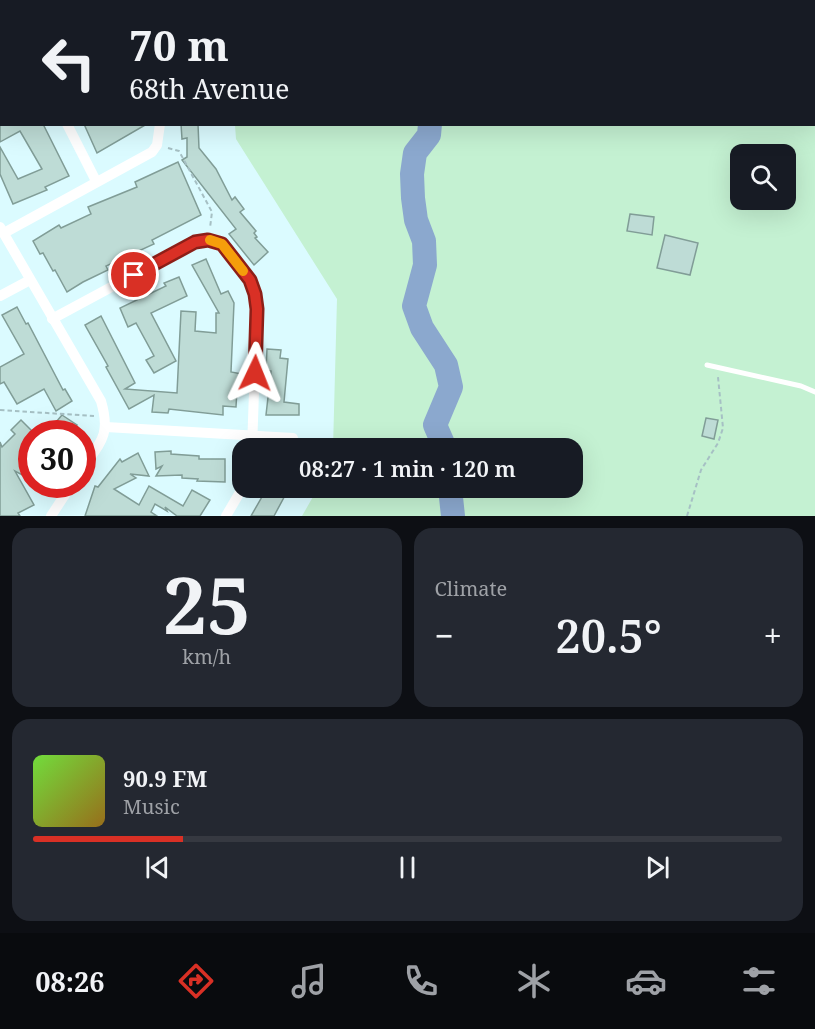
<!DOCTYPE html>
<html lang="en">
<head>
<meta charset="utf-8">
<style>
  :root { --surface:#171b24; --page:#242831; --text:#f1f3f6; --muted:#9ea1a6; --line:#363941; --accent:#d93025 }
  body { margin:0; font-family:"Noto Serif",serif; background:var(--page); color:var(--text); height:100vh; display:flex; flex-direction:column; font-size:22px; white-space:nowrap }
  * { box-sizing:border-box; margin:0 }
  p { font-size:20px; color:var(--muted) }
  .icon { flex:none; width:33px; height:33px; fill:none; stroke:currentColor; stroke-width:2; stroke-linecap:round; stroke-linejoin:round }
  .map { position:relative; height:516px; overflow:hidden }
  .panel { display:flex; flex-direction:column; gap:12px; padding:12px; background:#0d0f14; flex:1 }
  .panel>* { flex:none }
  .top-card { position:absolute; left:0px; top:0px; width:816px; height:126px; box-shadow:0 6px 24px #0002; background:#171b24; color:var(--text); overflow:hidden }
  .buttons { position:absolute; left:730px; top:144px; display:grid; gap:12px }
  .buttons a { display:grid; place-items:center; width:66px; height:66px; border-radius:12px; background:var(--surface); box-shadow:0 6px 24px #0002; font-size:30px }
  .speed { position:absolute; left:18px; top:420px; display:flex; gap:12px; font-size:30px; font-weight:700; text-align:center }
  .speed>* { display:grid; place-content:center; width:78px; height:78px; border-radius:50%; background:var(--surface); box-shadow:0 6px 24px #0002; line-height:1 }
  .speed .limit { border:9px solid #d22; background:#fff; color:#111 }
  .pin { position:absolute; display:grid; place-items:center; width:51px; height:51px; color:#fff; margin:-26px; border:3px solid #fff; border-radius:50%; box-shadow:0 2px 6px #0007 }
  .me { position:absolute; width:66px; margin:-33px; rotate:2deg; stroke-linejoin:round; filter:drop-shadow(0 0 4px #0008) }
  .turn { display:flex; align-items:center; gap:21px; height:126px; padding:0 30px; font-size:27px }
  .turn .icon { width:78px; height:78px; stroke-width:2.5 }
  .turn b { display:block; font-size:42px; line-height:51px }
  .big { font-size:45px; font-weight:600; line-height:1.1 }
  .panel .tile { flex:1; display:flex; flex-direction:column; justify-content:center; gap:9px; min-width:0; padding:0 21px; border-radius:18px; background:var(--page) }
  .panel .dial { align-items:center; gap:0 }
  .dial b { font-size:78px; line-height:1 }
  .song { display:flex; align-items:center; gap:18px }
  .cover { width:72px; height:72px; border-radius:9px; background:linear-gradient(135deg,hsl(100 70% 55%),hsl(40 70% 35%)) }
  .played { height:6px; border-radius:3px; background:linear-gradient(90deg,var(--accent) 20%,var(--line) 20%) }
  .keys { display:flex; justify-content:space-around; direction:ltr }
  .heat { display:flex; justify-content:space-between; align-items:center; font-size:33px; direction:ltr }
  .panel .tiles { flex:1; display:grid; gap:12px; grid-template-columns:1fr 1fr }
  .tile:last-child { grid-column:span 2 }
  .trip { position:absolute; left:232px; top:438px; width:351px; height:60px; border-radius:18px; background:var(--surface); box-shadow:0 6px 24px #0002; font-weight:600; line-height:60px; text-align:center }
  .tabs { display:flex; height:96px; justify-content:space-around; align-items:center; background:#090b0e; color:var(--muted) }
  .tabs .icon { width:42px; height:42px }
  .tabs .active { color:var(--accent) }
  .tabs b { font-size:27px; color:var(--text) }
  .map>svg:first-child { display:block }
  .green { fill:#c4f1d2; fill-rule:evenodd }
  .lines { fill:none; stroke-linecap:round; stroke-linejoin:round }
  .river { stroke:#8ba8ce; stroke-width:24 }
  .building { fill:#bedcd6; stroke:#819d97; stroke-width:1.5 }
  .path { stroke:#a6c0c4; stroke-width:2; stroke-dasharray:4.5 3; stroke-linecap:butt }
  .lane { stroke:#fff; stroke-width:5 }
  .street { stroke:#fff; stroke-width:10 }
  .route-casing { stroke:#8d1f18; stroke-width:15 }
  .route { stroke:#d93025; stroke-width:10 }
  .slow { stroke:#f59e0b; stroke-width:10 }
</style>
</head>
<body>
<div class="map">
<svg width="815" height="516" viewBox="0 0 815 516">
  <rect width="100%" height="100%" fill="#dbfbff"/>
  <path class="green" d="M223,0H815V516H302L318,488H573V448H333L337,299L236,139L235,125L814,124V2ZM741,154H786V200H741Z"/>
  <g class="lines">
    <g class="river">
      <path d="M408,0V2"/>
      <path d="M430,124L429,135L415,153L412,174L413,198L416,220L424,241L425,265L414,306L422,328L446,365L451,387L435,425L445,448"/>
      <path d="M450,488L453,516"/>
    </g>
  </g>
  <g class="building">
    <path d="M0,124H43L69,176L45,187L47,190L13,204L0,174V147L18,179L42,169L20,131L0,142Z"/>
    <path d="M84,124H147L97,153Z"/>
    <path d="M181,124H198L199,148L216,169L232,200L235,197L244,209L240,212L256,231L254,233L257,237L255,238L268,252L254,265L229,234L236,229L182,160L187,157V138L182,139Z"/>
    <path d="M178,162L201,215L152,240L154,244L106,266L108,270L83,282L67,292L55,270L53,271L43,253L40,254L33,241L59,225L61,228L91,214L88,207L137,187L135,182Z"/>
    <path d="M630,214L654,217L652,235L627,231Z"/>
    <path d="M665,235L698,243L690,275L657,268Z"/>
    <path d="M206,259L221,294L228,291L234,303L231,372L242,374L241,390L237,389L236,407L223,406V415L169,409L168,413L152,412L154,395L129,409L106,367L108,366L85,325L101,316L135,383L125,389L177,393L181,311L196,312L195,331L216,333V313H219L192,265Z"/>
    <path d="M179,277L187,296L151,313L176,361L154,373L146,360L154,356L136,323L128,327L120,308L166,286L164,283Z"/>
    <path d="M17,307L26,324L28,323L63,390L65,389L72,401L56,411L44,389L17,404L4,382L0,384V367L24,354L2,315Z"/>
    <path d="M267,349L281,350L280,358L288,359L284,402L299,404V415H266L271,371L266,370Z"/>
    <path d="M62,415L77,425L72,434H46Z"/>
    <path d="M706,418L718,420L714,439L702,436Z"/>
    <path d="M21,420L32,431V480L15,471L34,505L18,513L20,516H0V442L2,447L15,434L11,430Z"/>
    <path d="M171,451V454L199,456V459H225V482L197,481L198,479L182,478V475L156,476L162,466L156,469L155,452Z"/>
    <path d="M138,453L149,476L130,474L136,478L114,489L139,505L149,486L183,506L192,490L210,500L200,516H177L165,507L167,511L155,504L151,512L157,516H85L95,486L98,487L120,459L122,462Z"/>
    <path d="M250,488H289L274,516H251L263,495Z"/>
  </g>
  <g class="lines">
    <g class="path">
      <path d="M168,148L179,151L212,212L210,228"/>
      <path d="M0,410L94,416"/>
      <path d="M687,516L701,470L718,443L723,428L718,377"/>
    </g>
    <path class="lane" d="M707,365L801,386L815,392"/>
    <g class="street">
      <path d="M67,124L96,181"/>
      <path d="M0,227L101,401C111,435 101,442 82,469"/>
      <path d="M4,233L152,152L157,145L160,124"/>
      <path d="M0,296L30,280"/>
      <path d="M52,319L195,242L208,240L222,244L250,281L256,294L257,309L252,448"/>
      <path d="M106,427L293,438"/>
      <path d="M51,516L72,484"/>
      <path d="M226,516L243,487"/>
    </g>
  </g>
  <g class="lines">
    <g class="route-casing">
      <path id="route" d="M134,275L195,242L208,240L222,244L250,280L255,294L257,309L255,373"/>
    </g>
    <use href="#route" class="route"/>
    <path class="slow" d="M210,240L222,244L243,271"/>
  </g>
</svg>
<div class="buttons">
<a><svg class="icon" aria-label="search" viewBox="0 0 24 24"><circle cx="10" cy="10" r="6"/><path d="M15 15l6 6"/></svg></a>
</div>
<div class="speed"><div class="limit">30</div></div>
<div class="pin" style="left:134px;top:275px;background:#d93025"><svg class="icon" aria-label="arrive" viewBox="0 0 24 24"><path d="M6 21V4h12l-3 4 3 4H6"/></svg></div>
<svg class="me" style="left:255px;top:373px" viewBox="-20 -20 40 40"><path d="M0-17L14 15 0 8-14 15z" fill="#d93025" stroke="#fff" stroke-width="4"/></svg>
<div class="trip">08:27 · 1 min · 120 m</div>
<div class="top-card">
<div class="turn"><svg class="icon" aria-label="left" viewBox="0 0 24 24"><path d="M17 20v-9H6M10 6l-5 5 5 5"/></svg><div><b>70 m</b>68th Avenue</div></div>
</div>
</div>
<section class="panel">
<div class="tiles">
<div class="tile dial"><b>25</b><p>km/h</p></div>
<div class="tile"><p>Climate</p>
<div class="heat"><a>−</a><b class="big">20.5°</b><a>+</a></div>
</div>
<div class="tile">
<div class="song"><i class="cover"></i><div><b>90.9 FM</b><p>Music</p></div></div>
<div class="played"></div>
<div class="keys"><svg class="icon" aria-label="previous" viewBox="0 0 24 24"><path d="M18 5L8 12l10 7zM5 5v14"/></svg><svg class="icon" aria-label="pause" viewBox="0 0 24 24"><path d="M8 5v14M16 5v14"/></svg><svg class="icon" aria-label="next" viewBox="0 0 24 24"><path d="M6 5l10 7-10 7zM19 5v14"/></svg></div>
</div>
</div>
</section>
<nav class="tabs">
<b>08:26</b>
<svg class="icon active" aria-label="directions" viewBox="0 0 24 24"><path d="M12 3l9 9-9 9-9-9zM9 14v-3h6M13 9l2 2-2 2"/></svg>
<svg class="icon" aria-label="music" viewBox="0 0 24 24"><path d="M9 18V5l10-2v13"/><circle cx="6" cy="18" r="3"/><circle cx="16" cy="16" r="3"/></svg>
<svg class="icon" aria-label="phone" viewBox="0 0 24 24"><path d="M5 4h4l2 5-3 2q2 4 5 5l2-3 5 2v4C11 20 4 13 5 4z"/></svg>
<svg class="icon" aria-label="climate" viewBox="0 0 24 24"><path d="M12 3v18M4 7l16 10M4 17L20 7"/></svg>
<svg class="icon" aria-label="car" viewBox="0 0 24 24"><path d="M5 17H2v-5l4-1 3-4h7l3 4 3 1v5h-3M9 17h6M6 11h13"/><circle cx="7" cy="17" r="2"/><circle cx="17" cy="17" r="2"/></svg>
<svg class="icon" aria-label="filters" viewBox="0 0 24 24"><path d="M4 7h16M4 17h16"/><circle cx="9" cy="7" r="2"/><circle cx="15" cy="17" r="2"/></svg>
</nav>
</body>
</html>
